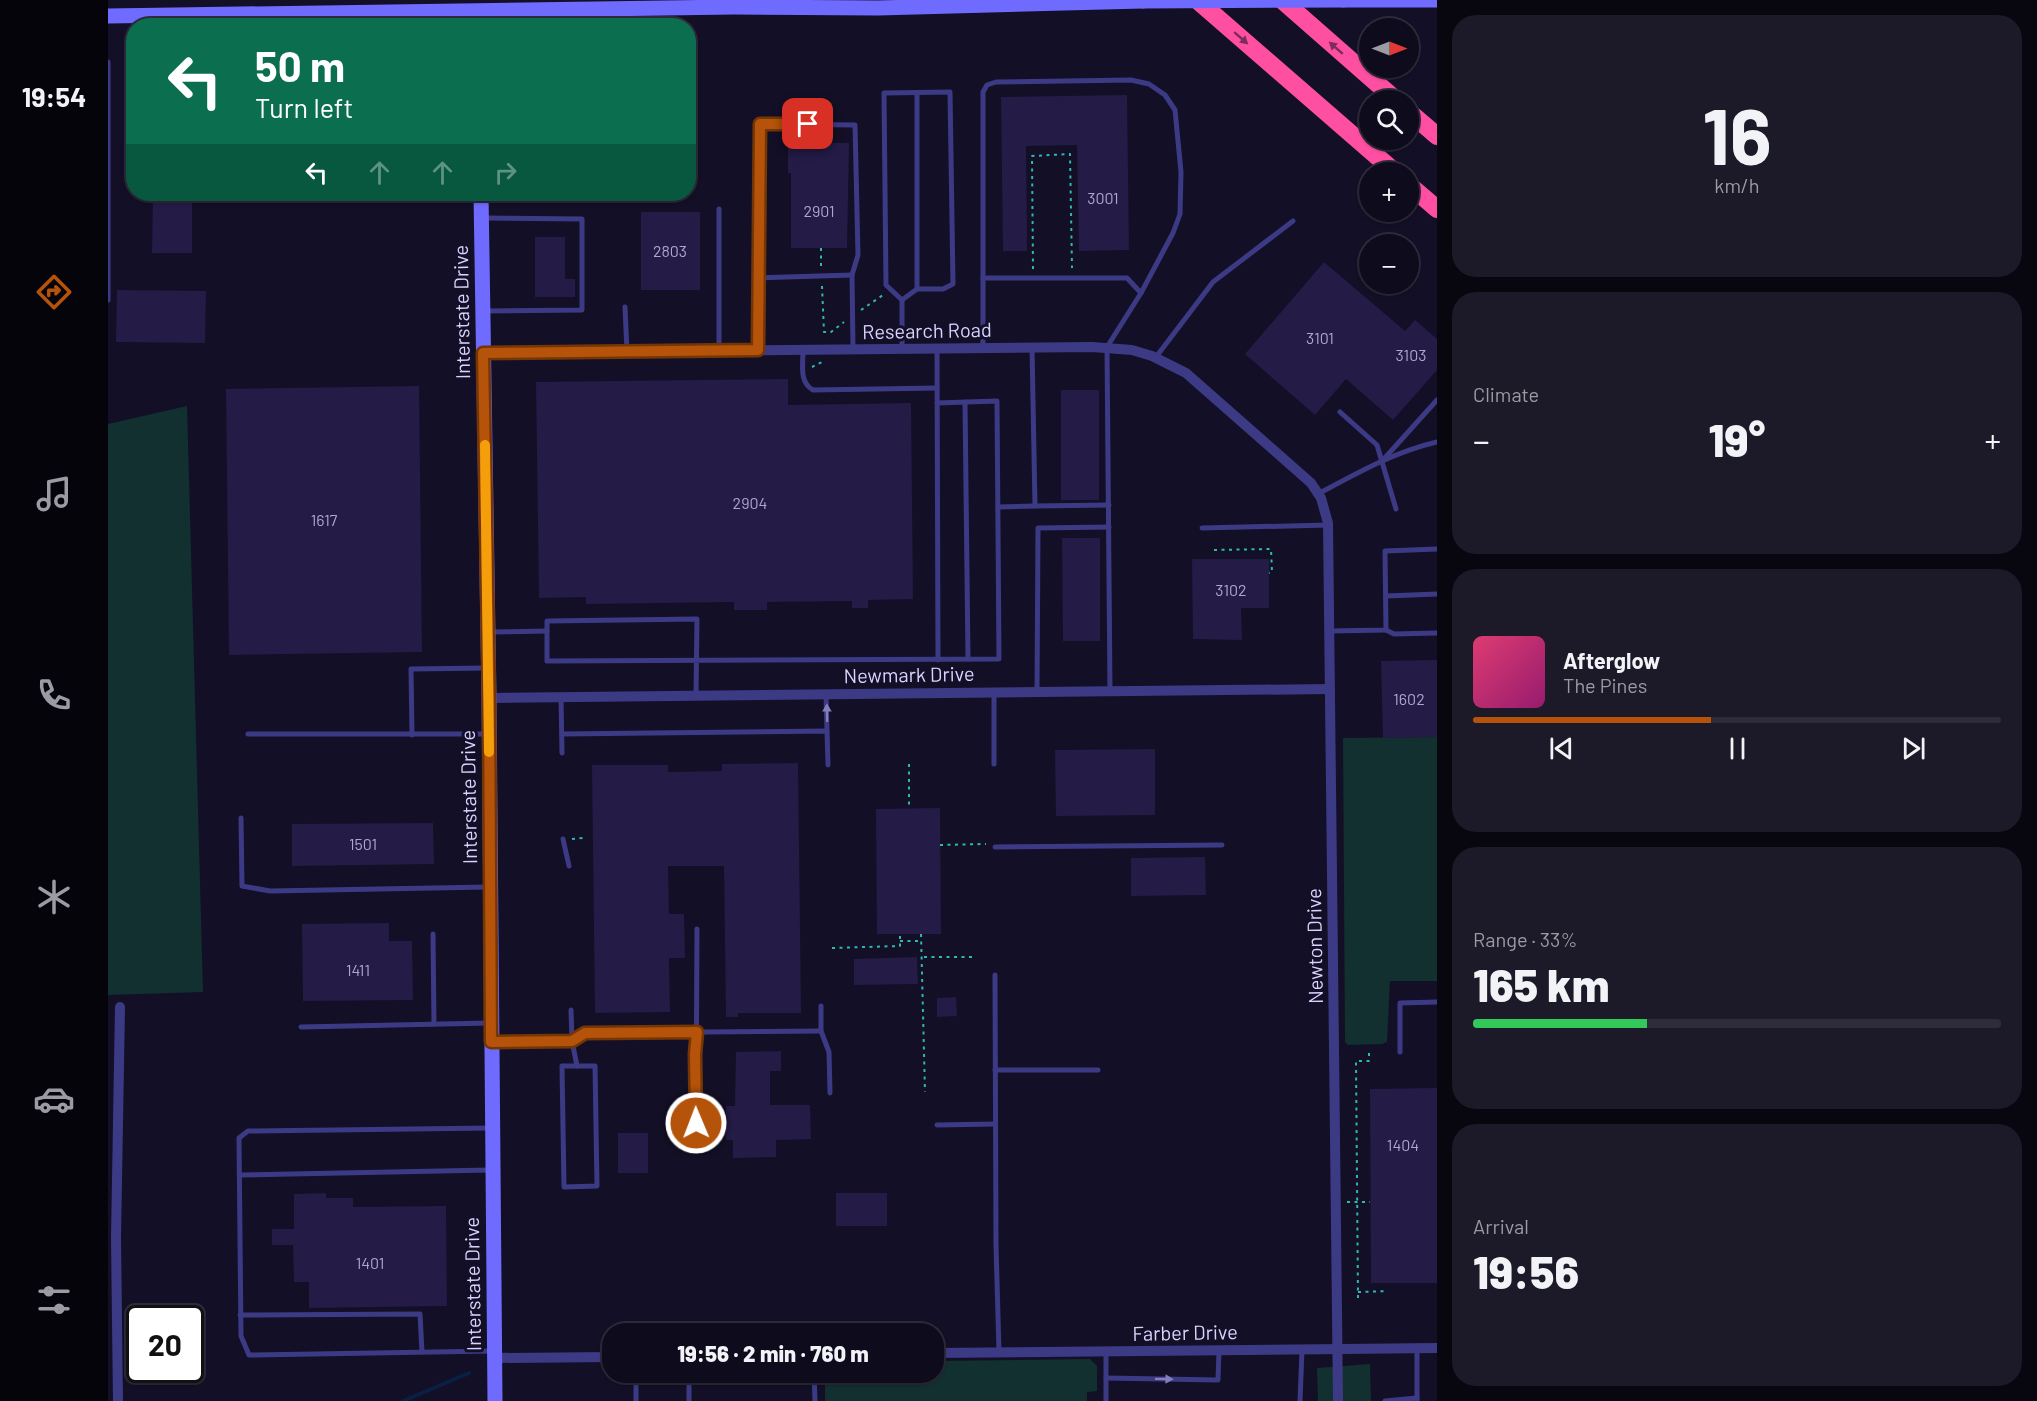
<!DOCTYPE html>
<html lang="en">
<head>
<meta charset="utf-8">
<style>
  :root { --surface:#0e0b1c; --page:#1c1929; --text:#f1f3f6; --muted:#9b9ba3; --line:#2e2b3b; --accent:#b45309 }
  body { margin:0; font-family:Barlow,sans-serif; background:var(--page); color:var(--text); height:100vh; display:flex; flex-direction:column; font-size:22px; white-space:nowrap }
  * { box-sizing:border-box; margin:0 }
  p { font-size:20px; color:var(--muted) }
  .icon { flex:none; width:33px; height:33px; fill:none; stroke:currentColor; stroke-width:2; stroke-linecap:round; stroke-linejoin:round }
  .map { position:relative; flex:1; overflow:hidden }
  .sheet { display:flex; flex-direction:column; gap:15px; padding:15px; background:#08060f; width:600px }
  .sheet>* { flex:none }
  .top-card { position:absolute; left:18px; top:18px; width:570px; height:183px; border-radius:24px; box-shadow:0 2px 4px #0004,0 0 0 2px var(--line); background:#0b6e4f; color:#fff; overflow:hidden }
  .needle { width:39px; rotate:90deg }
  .fabs { position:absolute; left:1251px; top:18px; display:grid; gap:12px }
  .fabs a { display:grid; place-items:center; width:60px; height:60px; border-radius:50%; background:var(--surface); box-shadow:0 2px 4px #0004,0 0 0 2px var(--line); font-size:30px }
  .speed { position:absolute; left:18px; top:1305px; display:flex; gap:12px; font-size:30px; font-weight:700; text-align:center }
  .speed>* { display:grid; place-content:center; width:78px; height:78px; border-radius:50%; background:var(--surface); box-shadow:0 2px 4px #0004,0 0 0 2px var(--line); line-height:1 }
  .speed .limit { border:3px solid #111; border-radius:9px; background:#fff; color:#111 }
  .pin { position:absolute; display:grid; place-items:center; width:51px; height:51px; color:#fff; margin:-26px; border-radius:12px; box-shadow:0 3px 9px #0006 }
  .me { position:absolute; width:66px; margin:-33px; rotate:359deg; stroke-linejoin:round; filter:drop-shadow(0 0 4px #0008) }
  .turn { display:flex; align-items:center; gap:21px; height:126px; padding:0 30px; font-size:27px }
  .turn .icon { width:78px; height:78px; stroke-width:2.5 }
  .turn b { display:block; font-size:42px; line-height:51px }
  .lanes { display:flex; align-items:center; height:57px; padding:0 30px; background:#0003; justify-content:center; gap:30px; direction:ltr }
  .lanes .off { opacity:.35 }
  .big { font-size:45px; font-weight:800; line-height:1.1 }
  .sheet .card { flex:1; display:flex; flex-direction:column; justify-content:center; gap:9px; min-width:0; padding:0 21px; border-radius:24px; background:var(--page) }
  .sheet .dial { align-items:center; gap:0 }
  .dial b { font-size:78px; line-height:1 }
  .song { display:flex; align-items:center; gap:18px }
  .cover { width:72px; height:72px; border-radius:9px; background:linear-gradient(135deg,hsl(340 70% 55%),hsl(320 70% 35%)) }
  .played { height:6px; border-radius:3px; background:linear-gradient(90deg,var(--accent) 45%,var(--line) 45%) }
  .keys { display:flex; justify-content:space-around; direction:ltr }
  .heat { display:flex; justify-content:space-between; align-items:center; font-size:33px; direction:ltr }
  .charge { height:9px; border-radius:4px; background:linear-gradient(90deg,#34c759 33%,var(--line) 0) }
  .trip { position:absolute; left:494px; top:1323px; width:342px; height:60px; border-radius:24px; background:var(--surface); box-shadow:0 2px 4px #0004,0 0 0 2px var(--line); font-weight:800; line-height:60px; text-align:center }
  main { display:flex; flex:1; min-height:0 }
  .tab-bar { display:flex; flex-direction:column; width:108px; justify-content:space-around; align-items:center; background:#06040b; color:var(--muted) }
  .tab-bar .icon { width:42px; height:42px }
  .tab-bar .on { color:var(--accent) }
  .tab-bar b { font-size:27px; color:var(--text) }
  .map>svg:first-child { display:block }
  .green { fill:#12302f }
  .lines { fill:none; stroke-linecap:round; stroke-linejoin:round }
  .stream { stroke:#0a1f44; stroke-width:4 }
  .building { fill:#241b47 }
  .path { stroke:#2fb8b0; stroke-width:2; stroke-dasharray:3 4.5; stroke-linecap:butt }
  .lane { stroke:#3d3a85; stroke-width:5 }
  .street { stroke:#3d3a85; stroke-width:10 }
  .secondary { stroke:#6f6bff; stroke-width:15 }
  .highway { stroke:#ff4fa3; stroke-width:18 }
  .secondary-bridge { stroke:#6f6bff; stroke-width:15 }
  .oneway { fill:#7d2c5e }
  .oneway2 { fill:#837fbc }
  .route-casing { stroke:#753606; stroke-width:15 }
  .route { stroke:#b45309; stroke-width:10 }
  .slow { stroke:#f59e0b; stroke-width:10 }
  .labels { text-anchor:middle; stroke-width:6; stroke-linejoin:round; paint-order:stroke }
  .number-label { font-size:16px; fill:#aca6d1 }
  .street-label { font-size:20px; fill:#d9d4ff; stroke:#130f26 }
</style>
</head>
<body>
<main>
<nav class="tab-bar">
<b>19:54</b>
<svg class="icon on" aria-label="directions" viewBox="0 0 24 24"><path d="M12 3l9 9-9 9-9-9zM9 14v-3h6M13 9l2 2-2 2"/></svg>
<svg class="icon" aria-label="music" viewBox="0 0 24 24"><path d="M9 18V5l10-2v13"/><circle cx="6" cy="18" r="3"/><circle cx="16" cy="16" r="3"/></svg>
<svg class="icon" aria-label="phone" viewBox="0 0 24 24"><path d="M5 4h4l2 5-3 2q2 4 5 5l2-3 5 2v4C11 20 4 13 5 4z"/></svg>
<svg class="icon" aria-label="climate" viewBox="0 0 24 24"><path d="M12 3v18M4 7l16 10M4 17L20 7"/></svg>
<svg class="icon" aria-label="car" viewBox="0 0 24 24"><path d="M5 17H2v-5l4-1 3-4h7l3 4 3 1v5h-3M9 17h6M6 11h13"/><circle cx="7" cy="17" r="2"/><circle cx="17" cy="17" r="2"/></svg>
<svg class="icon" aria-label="filters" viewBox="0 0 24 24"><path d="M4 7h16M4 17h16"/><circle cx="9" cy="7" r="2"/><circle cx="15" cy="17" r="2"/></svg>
</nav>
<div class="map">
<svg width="1329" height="1401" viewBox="0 0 1329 1401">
  <rect width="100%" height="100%" fill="#130f26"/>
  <g class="green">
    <path d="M79,406L95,992L0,995V424Z"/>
    <path d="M1329,737V981H1282L1279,1042L1274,1044L1240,1045L1237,1042L1235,738Z"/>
    <path d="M982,1359L989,1366V1391L979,1392V1401H717V1373L825,1372V1361Z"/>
    <path d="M1262,1364L1263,1401H1210L1209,1368Z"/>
  </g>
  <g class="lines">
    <path class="stream" d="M295,1401L361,1373"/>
  </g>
  <g class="building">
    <path d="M1019,95L1021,250L971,251L969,145L918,146L919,251H895L893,97Z"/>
    <path d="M680,143H741L739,248H683V173H680Z"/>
    <path d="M45,194H84V253H44Z"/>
    <rect x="533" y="212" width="59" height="78"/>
    <path d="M427,237H457V279H467V297H427Z"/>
    <path d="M1216,262L1297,331L1307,320L1329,339V370L1285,420L1238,379L1207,415L1137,354Z"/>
    <path d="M9,290L98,291L97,343L8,342Z"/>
    <path d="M680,379V405L803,403L805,599L760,600V608H744V601L659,602V610H626V602L478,604V597L431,598L428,382Z"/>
    <path d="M311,386L314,652L121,655L118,389Z"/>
    <rect x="953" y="390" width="38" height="110"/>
    <path d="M954,538H992V641H955Z"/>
    <path d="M1084,559H1161V608H1133L1134,640L1085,639Z"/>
    <path d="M1329,660V737L1275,738L1273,661Z"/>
    <path d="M1047,749V815L948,816L947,750Z"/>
    <path d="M690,763L693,1013H630V1017H618L616,866H560L561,914H576L577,958H561L562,1012L487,1013L484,765H560V772L614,771V764Z"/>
    <path d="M832,808L833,934H769L768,809Z"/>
    <path d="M325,823L326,864L184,866V824Z"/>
    <path d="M1097,857L1098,895L1023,896V858Z"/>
    <path d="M281,923V941H304L305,1000L195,1001L194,924Z"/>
    <path d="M809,957L810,984L746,985V959Z"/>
    <path d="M848,997L849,1016L829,1017V998Z"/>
    <path d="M673,1051V1071H662V1105H702L703,1139L668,1140V1157L625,1158V1140H618V1106H627L628,1052Z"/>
    <path d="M1329,1088V1283H1263L1262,1089Z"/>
    <rect x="510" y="1133" width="30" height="40"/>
    <path d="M218,1193V1198H245V1207L338,1206L339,1306L201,1308V1282H186L185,1245H164V1229H186V1194Z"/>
    <rect x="728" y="1193" width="51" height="33"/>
  </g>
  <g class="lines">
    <g class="path">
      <path d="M713,248V266"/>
      <path d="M925,269L924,156L962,154L964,268"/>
      <path d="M714,286L716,332H723L736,322"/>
      <path d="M753,310L775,295"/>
      <path d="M704,367L714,362"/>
      <path d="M1106,550L1163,549L1164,572L1161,573"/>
      <path d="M801,764V809"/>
      <path d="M464,839L475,838"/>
      <path d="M832,845L878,844"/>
      <path d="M813,934L817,1092"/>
      <path d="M792,941H813"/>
      <path d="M724,948L792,946V934"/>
      <path d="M816,957H864"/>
      <path d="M1239,1202H1262"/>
      <path d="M1250,1292L1280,1291"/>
      <path d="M1250,1298L1248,1061H1261V1052"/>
    </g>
    <g class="lane">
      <path d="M0,62V300"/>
      <path d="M611,209V351"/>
      <path d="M375,218L474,219V310L377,311"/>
      <path d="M650,278L744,275"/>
      <path d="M875,278H1019L1033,293"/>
      <path d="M794,300L809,289V93"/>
      <path d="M517,307L519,352"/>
      <path d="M829,348L830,660"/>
      <path d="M875,348V92L879,85L888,82L1023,80L1041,84L1057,95L1067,110L1073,172L1072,214L1065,233L1033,293L999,347L1002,691"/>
      <path d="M924,348L927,506L1001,505"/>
      <path d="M794,349V300L778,285L776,93L842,92L845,284L835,289H809"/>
      <path d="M650,350L652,124L747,125L750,255L744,275L745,349"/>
      <path d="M695,350C695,365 691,382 705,390L829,388"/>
      <path d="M1048,357L1105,282L1185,221"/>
      <path d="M857,402L860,659"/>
      <path d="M1232,412L1269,445L1288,509"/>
      <path d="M1275,460L1329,400"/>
      <path d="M1210,494C1249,473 1286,452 1329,442"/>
      <path d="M890,507L927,506"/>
      <path d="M1094,528L1220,525"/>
      <path d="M1278,596L1329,594"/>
      <path d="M1278,630L1286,634L1329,633"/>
      <path d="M1222,631L1278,630L1277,551L1329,549"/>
      <path d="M380,632L439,631"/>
      <path d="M929,692L930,528L1001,527"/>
      <path d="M886,693V764"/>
      <path d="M718,694L719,731"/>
      <path d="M588,695L589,619L439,621V661C589,660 740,661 891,659L889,401L829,403"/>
      <path d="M453,697L454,753"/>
      <path d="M140,734H379"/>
      <path d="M454,734L719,731L720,765"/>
      <path d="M304,735L303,669L379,668"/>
      <path d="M133,818L134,886L162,891L380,887"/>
      <path d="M455,839L461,866"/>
      <path d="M887,847L1114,845"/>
      <path d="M325,934L326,1024"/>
      <path d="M887,975L888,1245L891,1352"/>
      <path d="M713,1006V1031L721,1052L722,1093"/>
      <path d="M463,1010L464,1041L469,1066"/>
      <path d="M193,1027L381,1023"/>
      <path d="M384,1042L464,1041L477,1033L713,1031"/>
      <path d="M1292,1052V1003L1329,1002"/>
      <path d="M454,1066H487L489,1186L456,1187Z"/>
      <path d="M887,1070H990"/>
      <path d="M588,1123L589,929"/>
      <path d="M829,1125L887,1124"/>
      <path d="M383,1128L140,1131L131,1138L133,1336L141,1355L385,1351"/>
      <path d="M132,1175L382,1170"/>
      <path d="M132,1315L312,1314L314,1352"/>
      <path d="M1309,1348V1401"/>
      <path d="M998,1352V1401"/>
      <path d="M528,1372V1401"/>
      <path d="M581,1372V1401"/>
      <path d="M706,1372L707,1401"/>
      <path d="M998,1378L1110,1380L1111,1350"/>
      <path d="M1192,1401L1194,1350"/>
      <path d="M1277,1401L1309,1398"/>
    </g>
    <g class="street">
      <path d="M375,353L984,347L1024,350L1044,356L1078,373L1203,483L1213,498L1220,523L1230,1401"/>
      <path d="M381,698L1222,689"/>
      <path d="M825,1353L1329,1348"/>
      <path d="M387,1358L504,1357"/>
      <path d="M10,1401L8,1238L12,1007"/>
    </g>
    <g class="secondary">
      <path d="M1235,0H1329"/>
      <path d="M0,16L626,7L770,8L1035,1"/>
      <path d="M373,194L381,698L387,1401"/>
    </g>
    <g class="highway">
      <path d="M1089,0L1287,172"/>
      <path d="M1174,0L1288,100"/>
      <path d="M1300,111L1329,136"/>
      <path d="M1300,184L1329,209"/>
    </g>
    <path class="secondary-bridge" d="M1035,1L1235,0"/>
  </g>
  <defs><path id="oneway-solid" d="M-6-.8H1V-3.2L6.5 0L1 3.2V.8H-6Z" transform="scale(1.5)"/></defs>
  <g class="oneway">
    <use href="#oneway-solid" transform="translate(1133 38) rotate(41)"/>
    <use href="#oneway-solid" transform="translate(1228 48) rotate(-139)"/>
  </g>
  <g class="oneway2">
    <use href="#oneway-solid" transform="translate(719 713) rotate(-91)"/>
    <use href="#oneway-solid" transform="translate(1056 1379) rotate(1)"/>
  </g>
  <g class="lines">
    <g class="route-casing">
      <path id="route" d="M588,1123L587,1054L589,1032L477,1033L464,1041L383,1042L381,698L375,353L650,350L652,124H700"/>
    </g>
    <use href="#route" class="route"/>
    <path class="slow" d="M377,445L381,752"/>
  </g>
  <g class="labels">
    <g class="number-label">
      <text x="995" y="204">3001</text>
      <text x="711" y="217">2901</text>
      <text x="562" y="257">2803</text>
      <text x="1212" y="344">3101</text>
      <text x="1303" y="361">3103</text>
      <text x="642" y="509">2904</text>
      <text x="216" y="526">1617</text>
      <text x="1123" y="596">3102</text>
      <text x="1301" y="705">1602</text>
      <text x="255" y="850">1501</text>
      <text x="250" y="976">1411</text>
      <text x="1295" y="1151">1404</text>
      <text x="262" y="1269">1401</text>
    </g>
    <g class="street-label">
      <text transform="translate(354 312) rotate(-91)" y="7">Interstate Drive</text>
      <text transform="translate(819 331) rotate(-1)" y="7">Research Road</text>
      <text transform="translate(801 675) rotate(-1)" y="7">Newmark Drive</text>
      <text transform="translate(361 797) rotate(-91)" y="7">Interstate Drive</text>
      <text transform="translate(1207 946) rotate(-91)" y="7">Newton Drive</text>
      <text transform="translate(365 1284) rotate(-91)" y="7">Interstate Drive</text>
      <text transform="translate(1077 1333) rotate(-1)" y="7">Farber Drive</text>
    </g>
  </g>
</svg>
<div class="fabs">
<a><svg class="needle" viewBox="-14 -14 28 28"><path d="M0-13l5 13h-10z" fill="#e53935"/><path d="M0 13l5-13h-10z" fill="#9b9ba3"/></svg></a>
<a><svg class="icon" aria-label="search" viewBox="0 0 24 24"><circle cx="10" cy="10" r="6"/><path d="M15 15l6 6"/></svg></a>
<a>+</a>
<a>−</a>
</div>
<div class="speed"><div class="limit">20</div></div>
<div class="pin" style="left:700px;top:124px;background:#d93025"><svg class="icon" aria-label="arrive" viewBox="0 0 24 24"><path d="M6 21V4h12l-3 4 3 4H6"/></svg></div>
<svg class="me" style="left:588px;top:1123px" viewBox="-20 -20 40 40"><circle r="17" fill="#b45309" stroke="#fff" stroke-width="3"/><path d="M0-11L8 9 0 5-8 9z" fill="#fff"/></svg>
<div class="trip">19:56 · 2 min · 760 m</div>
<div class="top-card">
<div class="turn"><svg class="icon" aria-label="left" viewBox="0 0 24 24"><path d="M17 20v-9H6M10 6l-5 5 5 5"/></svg><div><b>50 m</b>Turn left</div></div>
<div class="lanes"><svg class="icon" aria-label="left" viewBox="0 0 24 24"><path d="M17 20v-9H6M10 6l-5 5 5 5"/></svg><svg class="icon off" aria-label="ahead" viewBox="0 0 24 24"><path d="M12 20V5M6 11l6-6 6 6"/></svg><svg class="icon off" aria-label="ahead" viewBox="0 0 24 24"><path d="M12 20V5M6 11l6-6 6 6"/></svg><svg class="icon off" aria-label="right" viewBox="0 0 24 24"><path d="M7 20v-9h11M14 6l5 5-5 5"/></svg></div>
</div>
</div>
<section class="sheet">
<div class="card dial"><b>16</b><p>km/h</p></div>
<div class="card"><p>Climate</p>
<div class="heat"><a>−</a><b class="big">19°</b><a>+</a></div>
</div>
<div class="card">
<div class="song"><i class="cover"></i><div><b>Afterglow</b><p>The Pines</p></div></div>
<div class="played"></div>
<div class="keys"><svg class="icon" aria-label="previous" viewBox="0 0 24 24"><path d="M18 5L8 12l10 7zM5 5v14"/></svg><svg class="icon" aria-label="pause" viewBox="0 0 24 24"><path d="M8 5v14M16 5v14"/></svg><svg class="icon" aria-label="next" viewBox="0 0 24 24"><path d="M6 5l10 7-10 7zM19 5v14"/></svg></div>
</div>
<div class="card"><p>Range · 33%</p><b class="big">165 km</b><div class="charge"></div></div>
<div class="card"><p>Arrival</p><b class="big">19:56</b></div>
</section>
</main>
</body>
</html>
